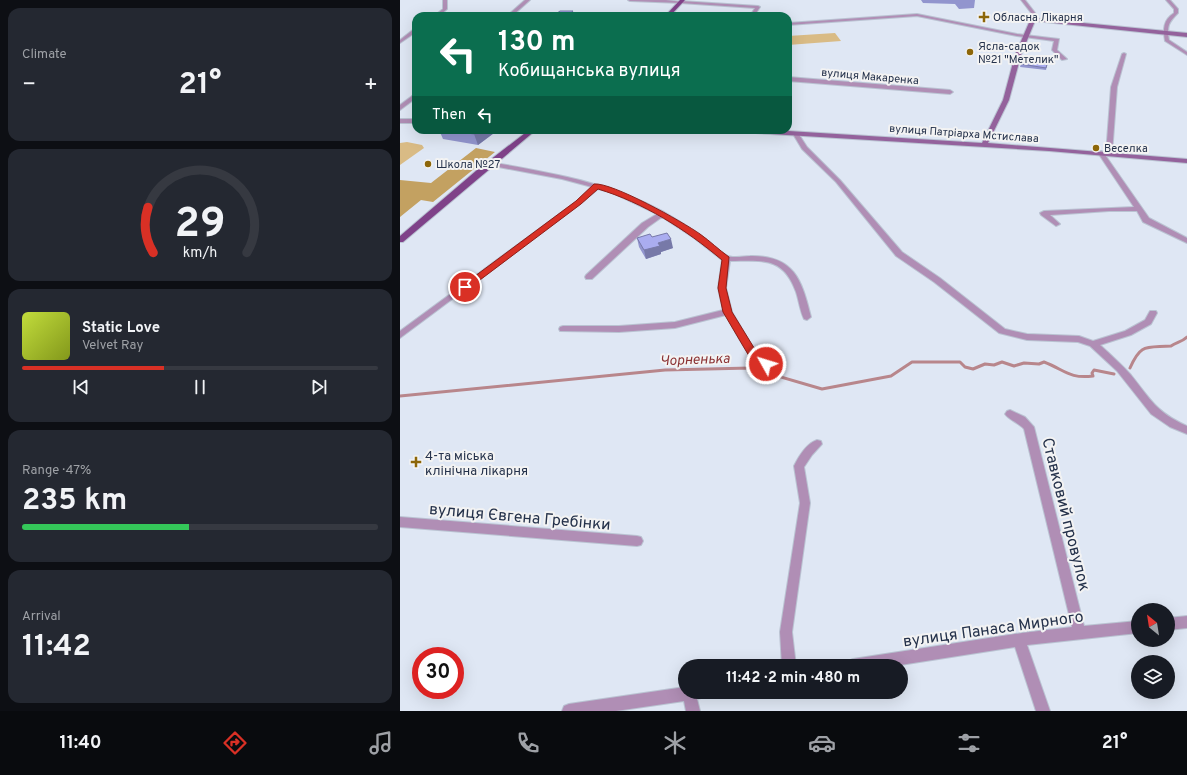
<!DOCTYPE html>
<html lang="en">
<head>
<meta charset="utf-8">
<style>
  :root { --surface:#171b24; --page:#242831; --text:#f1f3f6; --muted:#9ea1a6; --line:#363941; --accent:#d93025 }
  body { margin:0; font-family:Overpass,sans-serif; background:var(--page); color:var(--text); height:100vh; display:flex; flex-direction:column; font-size:15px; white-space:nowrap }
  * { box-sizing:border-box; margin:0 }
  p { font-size:13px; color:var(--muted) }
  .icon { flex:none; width:22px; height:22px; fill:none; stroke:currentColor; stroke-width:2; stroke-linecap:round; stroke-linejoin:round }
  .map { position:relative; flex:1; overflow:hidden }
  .details { display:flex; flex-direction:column; gap:8px; padding:8px; background:#0d0f14; width:400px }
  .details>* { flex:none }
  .top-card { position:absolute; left:12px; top:12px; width:380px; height:122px; border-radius:12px; box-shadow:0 4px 16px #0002; background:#0b6e4f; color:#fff; overflow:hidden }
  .needle { width:26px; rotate:330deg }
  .fabs { position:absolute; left:731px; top:603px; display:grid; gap:8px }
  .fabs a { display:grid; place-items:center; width:44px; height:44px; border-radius:50%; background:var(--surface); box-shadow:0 4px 16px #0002; font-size:20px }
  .speed { position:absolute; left:12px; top:647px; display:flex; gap:8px; font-size:20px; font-weight:700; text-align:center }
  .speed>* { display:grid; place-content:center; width:52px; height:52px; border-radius:50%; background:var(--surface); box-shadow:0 4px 16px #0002; line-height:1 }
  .speed .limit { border:6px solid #d22; background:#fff; color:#111 }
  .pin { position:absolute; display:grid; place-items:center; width:34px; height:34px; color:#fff; margin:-17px; border:2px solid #fff; border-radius:50%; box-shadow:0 1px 4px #0007 }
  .me { position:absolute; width:44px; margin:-22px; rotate:309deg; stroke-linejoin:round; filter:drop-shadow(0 0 3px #0008) }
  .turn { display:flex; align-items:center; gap:14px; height:84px; padding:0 20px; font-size:18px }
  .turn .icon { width:52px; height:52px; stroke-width:2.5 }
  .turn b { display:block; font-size:28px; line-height:34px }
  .then { display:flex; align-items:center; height:38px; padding:0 20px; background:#0003; gap:8px; font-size:15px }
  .big { font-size:30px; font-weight:700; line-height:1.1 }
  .details .card { flex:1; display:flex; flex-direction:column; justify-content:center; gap:6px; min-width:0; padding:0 14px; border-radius:12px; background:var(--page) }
  .details .dial { align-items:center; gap:0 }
  .dial svg { height:104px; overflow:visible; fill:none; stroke:var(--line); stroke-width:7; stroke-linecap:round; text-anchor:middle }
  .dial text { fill:var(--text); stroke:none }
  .song { display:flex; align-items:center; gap:12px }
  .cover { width:48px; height:48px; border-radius:6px; background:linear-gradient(135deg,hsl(70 70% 55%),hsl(70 70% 35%)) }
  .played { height:4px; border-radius:2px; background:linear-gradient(90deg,var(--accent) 40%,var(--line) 40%) }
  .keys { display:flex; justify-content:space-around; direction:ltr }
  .heat { display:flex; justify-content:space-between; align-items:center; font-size:22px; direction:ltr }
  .charge { height:6px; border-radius:3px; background:linear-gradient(90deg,#34c759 47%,var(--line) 0) }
  .trip { position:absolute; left:278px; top:659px; width:230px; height:40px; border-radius:20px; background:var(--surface); box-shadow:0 4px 16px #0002; font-weight:700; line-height:40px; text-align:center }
  .dock { display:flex; height:64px; justify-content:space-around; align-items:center; background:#090b0e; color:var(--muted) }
  .dock .icon { width:28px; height:28px }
  .dock .current { color:var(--accent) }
  .dock b { font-size:18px; color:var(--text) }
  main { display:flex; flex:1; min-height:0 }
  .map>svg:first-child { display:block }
  .green { fill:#d9bb85 }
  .forest { fill:#c3a161 }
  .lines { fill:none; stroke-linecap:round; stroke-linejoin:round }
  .stream { stroke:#b8868b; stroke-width:3 }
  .minor-casing { stroke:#bac3d2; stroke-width:2 }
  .tertiary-casing { stroke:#bac3d2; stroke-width:2 }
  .secondary-casing { stroke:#bac3d2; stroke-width:2 }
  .primary-casing { stroke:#bac3d2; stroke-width:2 }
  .minor { fill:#b08eb5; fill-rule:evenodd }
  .tertiary { fill:#b08eb5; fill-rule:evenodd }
  .secondary { fill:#94629c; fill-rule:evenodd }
  .primary { fill:#7f4289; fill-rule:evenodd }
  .wall { fill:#9295ce }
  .shaded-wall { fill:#7779a8 }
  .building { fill:#aaadf0; stroke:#7779a8 }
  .route { fill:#d93025; stroke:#8d1f18 }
  .poi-dot { fill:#8d6608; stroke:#f3f3f3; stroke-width:1.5 }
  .labels { text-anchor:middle; stroke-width:4; stroke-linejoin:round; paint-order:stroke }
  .far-poi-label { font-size:11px; fill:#25324b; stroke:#f3f3f3; text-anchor:start }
  .far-street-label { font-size:11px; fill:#25324b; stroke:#f3f3f3 }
  .poi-label { font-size:13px; fill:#25324b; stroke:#f3f3f3; text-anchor:start }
  .water-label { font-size:14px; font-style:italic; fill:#8b3234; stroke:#f3f3f3 }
  .near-street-label { font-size:16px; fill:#25324b; stroke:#f3f3f3 }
</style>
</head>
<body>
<main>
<section class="details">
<div class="card"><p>Climate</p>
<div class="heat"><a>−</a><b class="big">21°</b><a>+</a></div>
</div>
<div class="card dial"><svg viewBox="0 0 100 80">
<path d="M14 69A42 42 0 1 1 86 69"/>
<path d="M14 69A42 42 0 0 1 10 34" stroke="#d93025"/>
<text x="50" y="56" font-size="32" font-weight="700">29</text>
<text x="50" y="72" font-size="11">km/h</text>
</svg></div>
<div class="card">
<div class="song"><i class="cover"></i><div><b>Static Love</b><p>Velvet Ray</p></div></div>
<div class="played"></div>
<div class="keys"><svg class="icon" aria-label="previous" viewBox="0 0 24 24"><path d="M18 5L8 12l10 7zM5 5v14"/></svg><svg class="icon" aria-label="pause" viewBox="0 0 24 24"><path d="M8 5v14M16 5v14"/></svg><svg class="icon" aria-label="next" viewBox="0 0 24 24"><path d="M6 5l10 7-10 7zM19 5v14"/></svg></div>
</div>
<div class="card"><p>Range · 47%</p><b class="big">235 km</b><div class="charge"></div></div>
<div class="card"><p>Arrival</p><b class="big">11:42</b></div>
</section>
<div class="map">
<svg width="787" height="711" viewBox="0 0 787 711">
  <rect width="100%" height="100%" fill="#dfe7f4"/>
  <g class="green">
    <path d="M435,33L441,41L388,45V36Z"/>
    <path d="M7,142L22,145L24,148L0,165V143Z"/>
  </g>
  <path class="forest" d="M76,148L95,152L33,202L21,200L0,217V180L31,183Z"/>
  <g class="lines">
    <g class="stream">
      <path d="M730,368C741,343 746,348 771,346C777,342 782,342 787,337"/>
      <path d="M0,396L265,370L350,368L422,389L491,376L512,362H560L565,367L573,369L585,364L594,365L602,362L614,366L624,363L639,364L644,362C665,370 669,379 693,376L692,373L694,370L714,374"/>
    </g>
    <g class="minor-casing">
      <g id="minor">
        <path d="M43,0H47V9L39,16H34L43,9Z"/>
        <path d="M125,0H130L112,16H107Z"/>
        <path d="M621,0H625L636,14L635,20L631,19L632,14Z"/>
        <path d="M766,0H770L778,9V13C768,23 767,26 769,40L787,52V55L765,41C763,29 763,20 774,13V9Z"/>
        <path d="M281,1L358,6L360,7L354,16H350L355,8L280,3Z"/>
        <path d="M517,14L617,34L659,39L657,50L667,59L662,60L652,50L654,41L617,36L517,16L388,25V23Z"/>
        <path d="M14,29H16V32L0,43V40Z"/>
        <path d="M724,53L726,54L717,87L712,154L709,156L706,154L711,87L722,54Z"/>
        <path d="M388,77L550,90L553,92L550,94L388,81Z"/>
        <path d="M16,93V98L0,110V105Z"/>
        <rect x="0" y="119" width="16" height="4"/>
        <path d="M394,133H398L407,147L440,180L502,252L540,278L605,329L627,334L679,336L693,341L725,331L745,320L750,311H756L757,313L751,324L731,335L700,345C711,355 721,364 731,375C751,400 756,412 787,426V434L770,427L751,414L717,371L690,346L678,342L627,340L599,333L534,282L496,256L436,182L402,149L393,134Z"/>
        <path d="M701,151L703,152L749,218L787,238V243L743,222L737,211H709L650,215L660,224L656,226L641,215L640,213L644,211L734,207L698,153Z"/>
        <path d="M90,162C153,173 207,182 264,212C276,219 289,227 300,235C309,241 317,250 326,255C332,259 344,256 350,256C394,255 402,280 411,317L407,320L404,319C400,311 399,301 396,292C383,256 362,261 330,261L326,288L332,312L355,351L369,362L371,364L369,366C353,371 333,327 326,315L275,328L219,332L160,331L159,329L160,327L163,326H219L275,322L323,310L318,288L322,260L294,238L262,217L248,227L192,279H186L185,277L186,275L242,223L257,214L213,193L198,189L181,203L0,338V331L177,201L192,187L162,179L88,165L87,164Z"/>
        <path d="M610,410L625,417L634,427L684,626L738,621V633L627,645L650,711H636L615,647L494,666H446L448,661L453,659L622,633L672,627L624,429C619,423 609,420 605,414L607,411Z"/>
        <path d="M417,440L421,441L422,444L412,455L404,467L410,503L392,632L396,666H382L380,632L400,503L394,466C399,456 406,444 417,440Z"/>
        <path d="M0,517L237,536L241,537L243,541L241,545L237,546L0,527Z"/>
        <path d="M787,616V628L768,630V618Z"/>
        <path d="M285,687V692H307L305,697L297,699L300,711H286L284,701L216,711H162L164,706L169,704Z"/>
      </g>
    </g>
    <g class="tertiary-casing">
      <path id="tertiary" d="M228,0H266L283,2L281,3L230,1Z"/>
    </g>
    <g class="secondary-casing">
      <path id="secondary" d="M631,18L787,33V37L635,21L621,55L609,100L588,143L787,159V163L649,151L339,132L336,130H372L582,143L603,100L615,55Z"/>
    </g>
    <g class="primary-casing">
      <g id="primary">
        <path d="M280,0H285L270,16H265Z"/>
        <path d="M129,130H136L3,242H0V236L77,170Z"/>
      </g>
    </g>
    <use href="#minor" class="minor"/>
    <use href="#tertiary" class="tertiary"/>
    <use href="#secondary" class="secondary"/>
    <use href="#primary" class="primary"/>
  </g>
  <g class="wall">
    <path d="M521,0H575L574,8L559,9L555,4L523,3Z"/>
    <path d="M648,61L646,70L620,67L621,64Z"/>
    <path d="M39,130H98L78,145L43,139Z"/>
    <path d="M252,237L273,248L261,252V254L246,259L239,247L237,238Z"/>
  </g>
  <g class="shaded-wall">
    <path d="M173,11L174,16H167Z"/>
    <path d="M79,130H98L78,145L74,134Z"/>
    <path d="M271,239L273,248L261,252V254L246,259L244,250L258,243Z"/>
  </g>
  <g class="building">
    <path d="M160,11H173L167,16H153Z"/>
    <path d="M623,57L648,61L646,68L621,64Z"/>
    <path d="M48,130H79L74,134Z"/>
    <path d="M267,233L271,239L258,243L260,246L244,250L237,238L250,234L252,237Z"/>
  </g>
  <path class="route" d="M194,184C212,182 283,222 300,234C310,241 319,250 329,257L326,288L332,312L356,351L370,361V366H363L349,356L323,312L318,288L322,260C285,229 244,203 198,189L181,204L68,289H63V285L176,201Z"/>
  <g class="poi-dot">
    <path d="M582 11h4v4h4v4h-4v4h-4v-4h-4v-4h4z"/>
    <circle cx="570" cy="52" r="4"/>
    <circle cx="696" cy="148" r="4"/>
    <circle cx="28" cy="164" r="4"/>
    <path d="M14 456h4v4h4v4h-4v4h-4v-4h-4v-4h4z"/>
  </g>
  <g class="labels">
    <g class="far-poi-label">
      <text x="593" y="21">Обласна Лікарня</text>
      <text x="578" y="50">Ясла-садок<tspan x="578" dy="13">№21 "Метелик"</tspan></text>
      <text x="704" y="152">Веселка</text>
      <text x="36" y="168">Школа №27</text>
    </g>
    <g class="far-street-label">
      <text transform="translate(470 76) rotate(5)" y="4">вулиця Макаренка</text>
      <text transform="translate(564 133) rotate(4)" y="4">вулиця Патріарха Мстислава</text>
    </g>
    <g class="poi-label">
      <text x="25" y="460">4-та міська<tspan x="25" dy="15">клінічна лікарня</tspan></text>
    </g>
    <g class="water-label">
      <text transform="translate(295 359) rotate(-2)" y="5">Чорненька</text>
    </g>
    <g class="near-street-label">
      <text transform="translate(667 514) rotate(76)" y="6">Ставковий провулок</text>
      <text transform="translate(120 516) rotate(5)" y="6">вулиця Євгена Гребінки</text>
      <text transform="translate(593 628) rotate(-8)" y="6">вулиця Панаса Мирного</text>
    </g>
  </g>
</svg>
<div class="fabs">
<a><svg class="needle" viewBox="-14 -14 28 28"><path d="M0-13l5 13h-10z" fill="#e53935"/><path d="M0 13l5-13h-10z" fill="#9ea1a6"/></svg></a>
<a><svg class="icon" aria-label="layers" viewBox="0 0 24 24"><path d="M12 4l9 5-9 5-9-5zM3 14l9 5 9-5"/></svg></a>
</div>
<div class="speed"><div class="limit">30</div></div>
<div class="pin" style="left:65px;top:287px;background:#d93025"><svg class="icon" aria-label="arrive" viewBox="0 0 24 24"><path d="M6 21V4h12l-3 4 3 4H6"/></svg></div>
<svg class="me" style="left:366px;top:364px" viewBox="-20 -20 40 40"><circle r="17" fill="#d93025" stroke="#fff" stroke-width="3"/><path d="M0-11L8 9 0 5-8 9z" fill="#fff"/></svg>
<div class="trip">11:42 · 2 min · 480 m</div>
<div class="top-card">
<div class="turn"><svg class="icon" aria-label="left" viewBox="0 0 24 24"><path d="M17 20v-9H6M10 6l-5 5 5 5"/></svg><div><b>130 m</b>Кобищанська вулиця</div></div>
<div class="then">Then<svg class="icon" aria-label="left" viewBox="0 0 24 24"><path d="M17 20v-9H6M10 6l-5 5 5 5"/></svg></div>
</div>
</div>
</main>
<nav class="dock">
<b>11:40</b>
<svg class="icon current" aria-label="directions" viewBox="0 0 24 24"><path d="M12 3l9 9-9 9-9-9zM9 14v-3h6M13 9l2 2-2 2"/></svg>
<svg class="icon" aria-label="music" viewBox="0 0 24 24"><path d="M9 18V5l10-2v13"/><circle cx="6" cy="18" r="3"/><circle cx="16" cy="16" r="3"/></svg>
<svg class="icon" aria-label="phone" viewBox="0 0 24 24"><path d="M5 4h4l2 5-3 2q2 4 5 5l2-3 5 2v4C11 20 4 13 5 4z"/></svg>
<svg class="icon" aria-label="climate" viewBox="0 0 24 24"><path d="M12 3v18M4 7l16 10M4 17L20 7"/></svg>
<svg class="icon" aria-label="car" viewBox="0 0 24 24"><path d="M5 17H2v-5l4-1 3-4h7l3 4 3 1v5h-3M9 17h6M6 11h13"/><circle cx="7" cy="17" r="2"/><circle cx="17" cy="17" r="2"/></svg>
<svg class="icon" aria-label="filters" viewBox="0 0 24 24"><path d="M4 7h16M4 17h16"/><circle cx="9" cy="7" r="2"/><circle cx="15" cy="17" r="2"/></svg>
<b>21°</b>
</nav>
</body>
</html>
